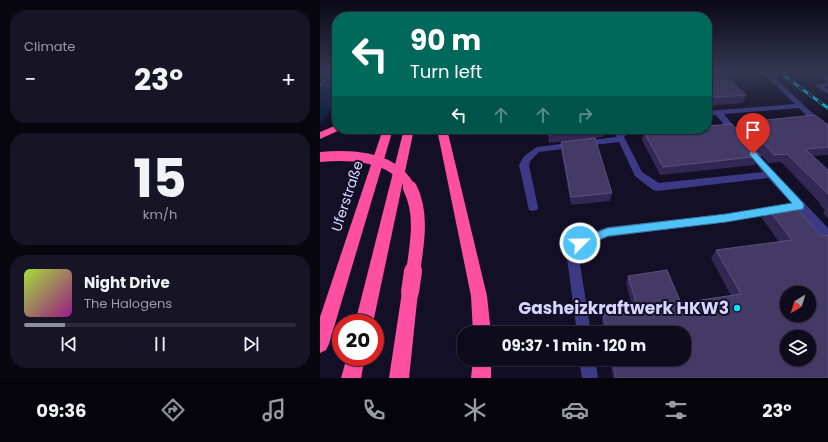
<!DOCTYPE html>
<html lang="en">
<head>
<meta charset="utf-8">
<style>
  :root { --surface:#0e0b1c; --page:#171425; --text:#f1f3f6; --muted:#9b9ba3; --line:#2e2b3b; --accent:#8c9099 }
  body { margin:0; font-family:Poppins,sans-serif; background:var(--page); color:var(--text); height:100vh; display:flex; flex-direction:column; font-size:15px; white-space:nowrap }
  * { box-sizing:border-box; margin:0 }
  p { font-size:13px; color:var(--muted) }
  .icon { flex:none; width:22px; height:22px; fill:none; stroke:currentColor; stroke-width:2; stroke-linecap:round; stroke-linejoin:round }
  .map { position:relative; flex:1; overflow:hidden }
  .panel { display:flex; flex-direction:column; gap:10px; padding:10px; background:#08060f; width:320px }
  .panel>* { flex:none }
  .guide { position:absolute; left:12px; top:12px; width:380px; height:122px; border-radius:16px; box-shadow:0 1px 3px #0004,0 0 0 1px var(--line); background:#00695c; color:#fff; overflow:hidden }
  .needle { width:26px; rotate:218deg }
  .tools { position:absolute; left:460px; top:286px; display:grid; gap:8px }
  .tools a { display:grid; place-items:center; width:36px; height:36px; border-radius:50%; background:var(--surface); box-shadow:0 1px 3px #0004,0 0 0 1px var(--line); font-size:20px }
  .speed { position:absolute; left:12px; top:314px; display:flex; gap:8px; font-size:20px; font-weight:700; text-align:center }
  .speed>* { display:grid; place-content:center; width:52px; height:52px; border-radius:50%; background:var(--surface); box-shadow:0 1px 3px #0004,0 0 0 1px var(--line); line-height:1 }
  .speed .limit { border:6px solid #d22; background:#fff; color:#111 }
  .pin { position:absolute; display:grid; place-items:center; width:34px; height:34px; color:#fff; margin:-41px -17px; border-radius:50% 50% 50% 0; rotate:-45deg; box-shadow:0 0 4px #0007 }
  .pin .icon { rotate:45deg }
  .me { position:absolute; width:44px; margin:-22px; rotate:67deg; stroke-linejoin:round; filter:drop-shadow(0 0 3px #0008) }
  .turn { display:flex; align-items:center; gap:14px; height:84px; padding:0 12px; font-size:18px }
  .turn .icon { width:52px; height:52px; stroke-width:2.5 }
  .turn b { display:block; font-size:28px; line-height:34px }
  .lanes { display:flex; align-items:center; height:38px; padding:0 12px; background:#0003; justify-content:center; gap:20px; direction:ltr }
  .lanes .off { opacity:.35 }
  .big { font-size:30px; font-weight:700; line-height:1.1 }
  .panel .card { flex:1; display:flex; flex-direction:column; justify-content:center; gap:6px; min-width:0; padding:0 14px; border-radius:16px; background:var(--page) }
  .panel .dial { align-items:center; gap:0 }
  .dial b { font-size:52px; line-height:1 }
  .song { display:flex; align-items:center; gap:12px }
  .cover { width:48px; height:48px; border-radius:6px; background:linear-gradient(135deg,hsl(80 70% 55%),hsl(310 70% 35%)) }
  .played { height:4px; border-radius:2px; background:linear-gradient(90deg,var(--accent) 15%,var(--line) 15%) }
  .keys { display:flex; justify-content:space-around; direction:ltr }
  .heat { display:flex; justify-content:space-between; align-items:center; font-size:22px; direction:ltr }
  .trip { position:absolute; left:137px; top:326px; width:234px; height:40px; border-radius:16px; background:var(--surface); box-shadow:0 1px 3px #0004,0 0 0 1px var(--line); font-weight:700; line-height:40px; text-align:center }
  .tabs { display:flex; height:64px; justify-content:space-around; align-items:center; background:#06040b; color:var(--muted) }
  .tabs .icon { width:28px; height:28px }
  .tabs .active { color:var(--accent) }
  .tabs b { font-size:18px; color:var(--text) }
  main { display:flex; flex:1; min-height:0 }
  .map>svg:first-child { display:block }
  .water { fill:#0a1f44 }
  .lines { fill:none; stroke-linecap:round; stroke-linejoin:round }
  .ferry { stroke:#62b6ff; stroke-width:1; stroke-dasharray:3.5 3; stroke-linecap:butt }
  .minor { fill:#3d3a85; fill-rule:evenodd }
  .highway { fill:#ff4fa3; fill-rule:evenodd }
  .rail-casing { stroke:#00e5ff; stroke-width:3 }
  .rail { stroke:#130f26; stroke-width:2; stroke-dasharray:6; stroke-linecap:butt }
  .highway-bridge-far2 { stroke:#ff4fa3; stroke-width:10 }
  .highway-bridge-far1 { stroke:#ff4fa3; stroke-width:14 }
  .highway-bridge { stroke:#ff4fa3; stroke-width:18 }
  .wall { fill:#312854 }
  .building { fill:#433a66; stroke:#5a527e; fill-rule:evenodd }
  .route { fill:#4fc3f7; stroke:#337fa1 }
  .poi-dot { fill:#00e5ff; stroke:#130f26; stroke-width:1.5 }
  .labels { text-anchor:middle; stroke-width:4; stroke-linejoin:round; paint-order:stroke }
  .street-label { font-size:14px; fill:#d9d4ff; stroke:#130f26 }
  .near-poi-label { font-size:17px; font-weight:bold; fill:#d9d4ff; stroke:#130f26; text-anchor:end }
</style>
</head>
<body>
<main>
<section class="panel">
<div class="card"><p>Climate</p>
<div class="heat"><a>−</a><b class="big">23°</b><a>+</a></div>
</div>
<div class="card dial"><b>15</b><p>km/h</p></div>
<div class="card">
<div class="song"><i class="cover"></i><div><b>Night Drive</b><p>The Halogens</p></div></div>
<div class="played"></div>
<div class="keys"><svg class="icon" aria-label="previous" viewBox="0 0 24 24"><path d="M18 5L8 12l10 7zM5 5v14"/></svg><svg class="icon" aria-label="pause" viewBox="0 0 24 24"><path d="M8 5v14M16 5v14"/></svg><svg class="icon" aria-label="next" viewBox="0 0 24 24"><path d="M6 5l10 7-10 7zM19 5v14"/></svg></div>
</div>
</section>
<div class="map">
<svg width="508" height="378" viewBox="0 0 508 378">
  <rect width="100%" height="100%" fill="#130f26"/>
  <path class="water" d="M0,72H17V101L0,124Z"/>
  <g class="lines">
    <path class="ferry" d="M0,86L11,72"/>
    <g class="minor">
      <path d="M442,72H449L508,128V134L497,127L479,108L404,114L420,134L416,136H413L396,115H387V111L475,104Z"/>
      <path d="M494,72H501L508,77V82Z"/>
      <path d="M508,82V86L504,87L508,89V94L495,86Z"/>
      <path d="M305,129H314L304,137L322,172L339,183L443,172L426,151L430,148L433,149L508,228V241L504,239L477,210L406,222L288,237L264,247L259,258L271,333H257L247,258L256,239L287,227L406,214L471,203L448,178L337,191L333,190L315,176L299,142L219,152L211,160L209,165L218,207L217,210L213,211L209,210L199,165L204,156L217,147L296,137L297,134Z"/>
      <path d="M259,359H275L278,378H262Z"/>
    </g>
    <g class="highway">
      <path d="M17,125V129H21L20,130L0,139V132Z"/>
      <path d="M63,129H73L9,344L6,350L0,353V317Z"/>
      <path d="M84,129H94L53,323H35Z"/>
      <path d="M117,129H127L167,296L171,333H153L151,296Z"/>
      <path d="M90,284L96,286L98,292L89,378H69L82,292L84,286Z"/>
      <path d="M27,357H45L41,378H21Z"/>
      <path d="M153,359H171V378H151Z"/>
    </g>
    <g class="rail-casing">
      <path id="rail" d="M459,72L508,108"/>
    </g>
    <use href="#rail" class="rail"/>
    <path class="highway-bridge-far2" d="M0,157C32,154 75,155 91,189"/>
    <path class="highway-bridge-far1" d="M90,188C103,214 97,244 93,272"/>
    <path class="highway-bridge" d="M90,292L93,271"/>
  </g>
  <g class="wall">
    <path d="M387,72L426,95L423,103L387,106Z"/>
    <path d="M425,122L508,125V155L493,156L508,170V219L503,213L505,210L499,204L500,203L461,162L448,163L420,131Z"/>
    <path d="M227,129H284L283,137L229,143Z"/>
    <path d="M324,132L441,156L435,165L340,175L322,140Z"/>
    <path d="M241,142L292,193L290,201L251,205L241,151Z"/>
    <path d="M476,207L508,378H293L290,359H364V333H284L282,321L283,314L313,310L306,283L308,276L361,303L411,296L391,258L396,250L459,242L442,218L449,210Z"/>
  </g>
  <g class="building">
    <path d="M387,72H401L426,95L387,98Z"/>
    <path d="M495,115L508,125V147L485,149L508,170V194L467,154L454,155L425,122Z"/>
    <path d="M412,124L441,156L343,167L324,132L354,129H387V126Z"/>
    <path d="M227,129H281L228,135Z"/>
    <path d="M275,138L292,193L251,197L241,142Z"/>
    <path d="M476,207L501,236L508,235V378H296L292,359H364V333H287L283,314L318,309L308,276L347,270L361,303L421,294L396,250L472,240L449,210ZM467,293H489V315H467ZM467,337H489V359H467Z"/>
  </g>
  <linearGradient id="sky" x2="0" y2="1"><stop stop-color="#0a0815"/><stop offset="0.58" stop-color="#333752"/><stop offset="1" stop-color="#333752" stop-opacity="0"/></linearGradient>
  <rect width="508" height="125" fill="url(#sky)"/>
  <path class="route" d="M433,151L435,152L483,203L484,206L483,209L406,222L288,236L260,248L257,246L255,243L257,240L288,228L406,214L472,203L430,155V152Z"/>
  <circle class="poi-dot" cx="417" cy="308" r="4"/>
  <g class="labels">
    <g class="street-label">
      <text transform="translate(27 196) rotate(-72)" y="5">Uferstraße</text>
    </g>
    <g class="near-poi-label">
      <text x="409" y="314">Gasheizkraftwerk HKW3</text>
    </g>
  </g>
</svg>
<div class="tools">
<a><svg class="needle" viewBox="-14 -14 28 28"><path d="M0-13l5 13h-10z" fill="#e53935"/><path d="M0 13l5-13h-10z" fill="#9b9ba3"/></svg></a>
<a><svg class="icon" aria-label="layers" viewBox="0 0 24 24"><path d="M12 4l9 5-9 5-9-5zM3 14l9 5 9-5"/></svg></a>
</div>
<div class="speed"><div class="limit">20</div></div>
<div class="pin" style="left:433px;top:154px;background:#d93025"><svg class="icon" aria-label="arrive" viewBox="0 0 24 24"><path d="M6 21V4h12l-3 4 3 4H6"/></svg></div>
<svg class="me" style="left:260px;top:243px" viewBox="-20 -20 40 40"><circle r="17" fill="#4fc3f7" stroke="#fff" stroke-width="3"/><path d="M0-11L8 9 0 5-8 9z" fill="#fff"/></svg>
<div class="trip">09:37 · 1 min · 120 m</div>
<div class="guide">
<div class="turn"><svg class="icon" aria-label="left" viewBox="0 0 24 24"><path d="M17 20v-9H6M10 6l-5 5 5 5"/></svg><div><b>90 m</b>Turn left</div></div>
<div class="lanes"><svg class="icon" aria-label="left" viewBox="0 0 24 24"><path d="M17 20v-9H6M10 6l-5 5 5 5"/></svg><svg class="icon off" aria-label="ahead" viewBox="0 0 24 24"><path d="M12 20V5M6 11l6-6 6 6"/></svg><svg class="icon off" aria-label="ahead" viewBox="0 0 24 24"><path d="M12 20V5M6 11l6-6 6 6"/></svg><svg class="icon off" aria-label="right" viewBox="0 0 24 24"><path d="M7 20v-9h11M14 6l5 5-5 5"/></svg></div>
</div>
</div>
</main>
<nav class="tabs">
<b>09:36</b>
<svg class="icon active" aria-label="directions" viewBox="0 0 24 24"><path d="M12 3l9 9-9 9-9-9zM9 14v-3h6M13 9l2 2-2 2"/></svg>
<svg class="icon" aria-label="music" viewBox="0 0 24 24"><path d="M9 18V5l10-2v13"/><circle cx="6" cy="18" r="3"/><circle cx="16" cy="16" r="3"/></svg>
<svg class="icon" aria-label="phone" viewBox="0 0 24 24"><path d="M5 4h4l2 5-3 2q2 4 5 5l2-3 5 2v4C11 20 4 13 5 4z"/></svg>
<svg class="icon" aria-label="climate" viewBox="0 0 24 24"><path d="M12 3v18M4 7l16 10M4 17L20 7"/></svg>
<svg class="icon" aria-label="car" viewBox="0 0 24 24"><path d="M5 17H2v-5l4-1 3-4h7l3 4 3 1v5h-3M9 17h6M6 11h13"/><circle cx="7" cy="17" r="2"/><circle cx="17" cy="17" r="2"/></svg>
<svg class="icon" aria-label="filters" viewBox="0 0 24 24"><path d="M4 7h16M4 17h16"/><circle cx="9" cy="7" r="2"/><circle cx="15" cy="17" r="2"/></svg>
<b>23°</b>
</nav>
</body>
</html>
